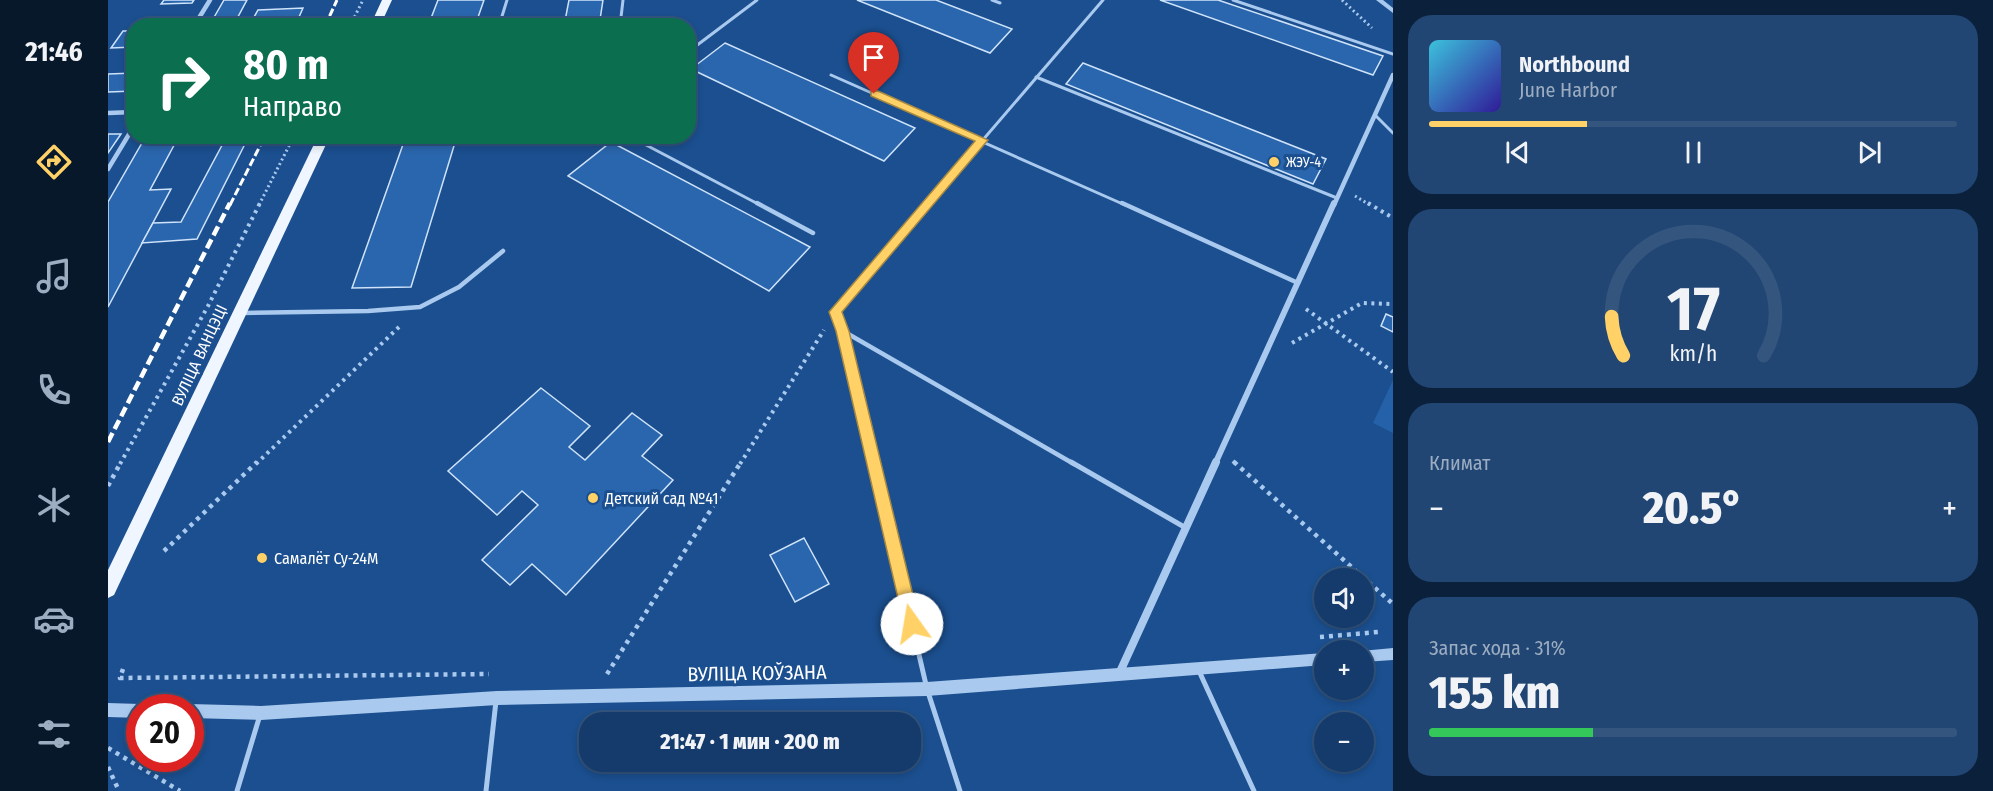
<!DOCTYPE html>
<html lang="ru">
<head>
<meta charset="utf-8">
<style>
  :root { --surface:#143b6b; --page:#214673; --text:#f1f3f6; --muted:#9dadc1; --line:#33557e; --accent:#ffd166 }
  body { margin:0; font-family:"Fira Sans Condensed",sans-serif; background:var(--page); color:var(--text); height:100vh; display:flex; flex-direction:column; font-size:22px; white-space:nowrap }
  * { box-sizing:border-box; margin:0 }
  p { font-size:20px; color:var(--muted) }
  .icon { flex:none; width:33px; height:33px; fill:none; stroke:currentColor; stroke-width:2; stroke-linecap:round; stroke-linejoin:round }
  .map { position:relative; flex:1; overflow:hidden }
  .side { display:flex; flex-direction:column; gap:15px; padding:15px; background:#0b203b; width:600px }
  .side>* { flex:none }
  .hud { position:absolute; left:18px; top:18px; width:570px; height:126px; border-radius:24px; box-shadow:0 3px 9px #0003,0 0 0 2px var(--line); background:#0b6e4f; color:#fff; overflow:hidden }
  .fabs { position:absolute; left:1206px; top:568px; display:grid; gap:12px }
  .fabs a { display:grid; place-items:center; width:60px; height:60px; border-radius:50%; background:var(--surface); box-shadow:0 3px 9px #0003,0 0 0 2px var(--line); font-size:30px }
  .speed { position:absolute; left:18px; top:694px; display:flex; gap:12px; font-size:30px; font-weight:700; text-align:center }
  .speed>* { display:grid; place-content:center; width:78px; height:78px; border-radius:50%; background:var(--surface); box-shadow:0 3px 9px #0003,0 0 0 2px var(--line); line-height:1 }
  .speed .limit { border:9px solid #d22; background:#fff; color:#111 }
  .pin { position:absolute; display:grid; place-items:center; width:51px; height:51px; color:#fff; margin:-62px -26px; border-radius:50% 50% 50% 0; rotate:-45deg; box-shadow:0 0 6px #0007 }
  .pin .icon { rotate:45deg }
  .me { position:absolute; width:66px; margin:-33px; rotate:347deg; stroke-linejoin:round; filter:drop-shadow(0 0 4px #0008) }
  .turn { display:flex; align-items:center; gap:21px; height:126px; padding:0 18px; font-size:27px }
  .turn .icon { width:78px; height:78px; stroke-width:2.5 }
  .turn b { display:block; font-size:42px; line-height:51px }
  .big { font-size:45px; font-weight:800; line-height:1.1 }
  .side .card { flex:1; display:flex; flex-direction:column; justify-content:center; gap:9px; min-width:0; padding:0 21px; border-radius:24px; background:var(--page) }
  .side .dial { align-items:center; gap:0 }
  .dial svg { height:156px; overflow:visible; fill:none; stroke:var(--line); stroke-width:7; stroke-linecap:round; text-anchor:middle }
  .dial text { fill:var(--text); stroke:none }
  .song { display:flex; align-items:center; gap:18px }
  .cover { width:72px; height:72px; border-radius:9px; background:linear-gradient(135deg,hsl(190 70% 55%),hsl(250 70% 35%)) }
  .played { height:6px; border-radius:3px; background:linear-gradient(90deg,var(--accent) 30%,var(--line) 30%) }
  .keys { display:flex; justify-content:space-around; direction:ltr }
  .heat { display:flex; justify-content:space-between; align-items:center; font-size:33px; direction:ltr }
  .charge { height:9px; border-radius:4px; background:linear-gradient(90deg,#34c759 31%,var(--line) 0) }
  .trip { position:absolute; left:471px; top:712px; width:342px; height:60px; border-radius:24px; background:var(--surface); box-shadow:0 3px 9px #0003,0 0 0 2px var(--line); font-weight:800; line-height:60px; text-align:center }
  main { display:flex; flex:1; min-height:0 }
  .tab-bar { display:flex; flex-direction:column; width:108px; justify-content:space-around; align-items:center; background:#08182b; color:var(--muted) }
  .tab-bar .icon { width:42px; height:42px }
  .tab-bar .current { color:var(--accent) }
  .tab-bar b { font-size:27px; color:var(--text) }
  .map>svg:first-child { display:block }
  .green { fill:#2461a8 }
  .building { fill:#2a66ad; stroke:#cfe3fa; stroke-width:1.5 }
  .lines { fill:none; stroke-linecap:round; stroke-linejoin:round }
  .path-far2 { stroke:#a9c9ee; stroke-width:3; stroke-dasharray:2 3; stroke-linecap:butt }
  .path-far1 { stroke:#a9c9ee; stroke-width:4; stroke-dasharray:3 4.5; stroke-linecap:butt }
  .path { stroke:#a9c9ee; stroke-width:4.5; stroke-dasharray:4 5; stroke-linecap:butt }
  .service-far2 { stroke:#a9c9ee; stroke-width:3 }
  .service-far1 { stroke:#a9c9ee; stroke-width:4.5 }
  .service { stroke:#a9c9ee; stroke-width:5 }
  .minor-far2 { stroke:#a9c9ee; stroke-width:4.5 }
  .minor-far1 { stroke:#a9c9ee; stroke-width:6 }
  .minor { stroke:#a9c9ee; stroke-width:8 }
  .tertiary { fill:#a9c9ee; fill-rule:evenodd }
  .primary { fill:#f0f6ff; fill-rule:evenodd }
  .rail-far1 { stroke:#fff; stroke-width:3; stroke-dasharray:8 3; stroke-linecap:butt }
  .rail { stroke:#fff; stroke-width:4.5; stroke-dasharray:10 4.5; stroke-linecap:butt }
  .route { fill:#ffd166; stroke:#a68842; stroke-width:1.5 }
  .poi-dot { fill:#ffd166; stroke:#1b4f8f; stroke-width:2 }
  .labels { text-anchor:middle; stroke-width:6; stroke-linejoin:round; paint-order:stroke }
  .far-poi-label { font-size:14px; fill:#fff; stroke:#1b4f8f; text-anchor:start }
  .street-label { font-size:16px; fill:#fff; stroke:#1b4f8f }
  .poi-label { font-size:16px; fill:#fff; stroke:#1b4f8f; text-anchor:start }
  .near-street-label { font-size:20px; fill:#fff; stroke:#1b4f8f }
</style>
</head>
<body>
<main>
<nav class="tab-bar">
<b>21:46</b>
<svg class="icon current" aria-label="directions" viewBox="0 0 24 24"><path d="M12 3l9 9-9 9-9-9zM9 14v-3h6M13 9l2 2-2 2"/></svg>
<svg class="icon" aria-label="music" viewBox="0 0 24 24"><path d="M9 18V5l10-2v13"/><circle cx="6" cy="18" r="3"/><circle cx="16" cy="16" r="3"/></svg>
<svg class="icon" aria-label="phone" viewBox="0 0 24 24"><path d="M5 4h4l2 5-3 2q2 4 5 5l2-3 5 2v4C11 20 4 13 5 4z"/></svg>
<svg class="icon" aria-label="climate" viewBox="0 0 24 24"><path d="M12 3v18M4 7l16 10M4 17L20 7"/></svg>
<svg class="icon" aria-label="car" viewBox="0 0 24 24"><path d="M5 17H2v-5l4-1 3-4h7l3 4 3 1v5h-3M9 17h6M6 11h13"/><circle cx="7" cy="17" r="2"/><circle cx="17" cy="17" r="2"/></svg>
<svg class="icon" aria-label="filters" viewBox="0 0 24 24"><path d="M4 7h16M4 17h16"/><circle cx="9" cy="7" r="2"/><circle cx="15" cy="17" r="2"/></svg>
</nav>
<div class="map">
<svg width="1285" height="791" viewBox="0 0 1285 791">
  <rect width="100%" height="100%" fill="#1b4f8f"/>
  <path class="green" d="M1285,380V433L1265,423Z"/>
  <g class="building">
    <path d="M56,0H86L84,3L53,4Z"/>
    <path d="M116,0H139L125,26H101Z"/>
    <path d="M330,0H376L367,26H320Z"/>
    <path d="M461,0H495L491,26H456Z"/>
    <path d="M749,0H828L904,29L882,53Z"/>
    <path d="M1052,0H1110L1275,56L1265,75Z"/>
    <path d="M195,8L187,26H141L150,10Z"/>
    <path d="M15,31H26V47L3,48Z"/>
    <path d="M617,43L807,128L776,161L583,69Z"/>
    <path d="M975,63L1218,159L1205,184L958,84Z"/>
    <path d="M26,73V91L0,92V74Z"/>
    <path d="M0,134H13L0,153Z"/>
    <path d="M38,136H71L42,190L63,189L0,307V202Z"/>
    <path d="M119,136H141L89,239L34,243L45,223L73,222Z"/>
    <path d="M298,136H349L303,287L244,288Z"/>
    <path d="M503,142L702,247L661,291L460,176Z"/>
    <path d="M1278,314L1285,317V332L1273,326Z"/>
    <path d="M433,388L482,426L461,447L477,460L524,413L554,435L534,456L565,480L458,595L424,564L402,585L374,560L430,505L414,491L389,515L340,471Z"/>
    <path d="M696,538L721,584L687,602L662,555Z"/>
  </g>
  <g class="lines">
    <g class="path-far2">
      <path d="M1234,0L1264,28"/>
      <path d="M242,26L255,0"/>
      <path d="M1247,196L1262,205"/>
      <path d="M151,205L186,136"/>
    </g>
    <g class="path-far1">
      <path d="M1260,203L1285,218"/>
      <path d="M1198,309L1285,372"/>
      <path d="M1184,343L1254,303L1285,304"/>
      <path d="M1125,461L1128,464"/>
      <path d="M12,464L100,306L152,203"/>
      <path d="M148,464L292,326"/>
      <path d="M632,464L716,330"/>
    </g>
    <g class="path">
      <path d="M1126,462L1285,604"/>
      <path d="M0,486L13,462"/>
      <path d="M56,551L149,462"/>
      <path d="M1212,637L1270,632"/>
      <path d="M15,669L12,678L381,674"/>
      <path d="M499,674L633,462"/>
      <path d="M0,748L72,791"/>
      <path d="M0,767L11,791"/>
    </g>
    <g class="service-far2">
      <path d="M884,0L892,3"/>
      <path d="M1125,0L1285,54"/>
      <path d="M391,26L399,0"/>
      <path d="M512,26L515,0"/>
      <path d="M580,52L649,0"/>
      <path d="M723,75L1017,205"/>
      <path d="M928,77L1229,198"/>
      <path d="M1267,115L1285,133"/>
      <path d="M521,136L652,205"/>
      <path d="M819,205L995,0"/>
    </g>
    <g class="service-far1">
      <path d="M649,203L705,233"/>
      <path d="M1014,203L1190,283"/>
      <path d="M134,313L260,311L312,307L351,287L395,251"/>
      <path d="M735,331L966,464"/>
      <path d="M766,464L735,331L727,312L820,203"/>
    </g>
    <g class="service">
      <path d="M766,462L819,689L852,791"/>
      <path d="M963,462L1078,528"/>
      <path d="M1091,671L1146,791"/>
      <path d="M129,791L152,715"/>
      <path d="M378,791L388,701"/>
    </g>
    <g class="minor-far2">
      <path d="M86,26L102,0"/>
      <path d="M0,113L26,112"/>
      <path d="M0,169L26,126"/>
      <path d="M1226,205L1285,75"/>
    </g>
    <path class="minor-far1" d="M1107,464L1226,203"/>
    <path class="minor" d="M1011,674L1108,462"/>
    <g class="tertiary">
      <path d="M1268,0H1275L1285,8V13Z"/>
      <path d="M1285,648V660L1256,662V651H1253Z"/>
      <path d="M1216,653V665L819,696L389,705L153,720L82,718V708H77L82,704L153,706L389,691L819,682Z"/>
      <path d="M0,703L32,704L37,708H32V718L0,717Z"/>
    </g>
    <g class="primary">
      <path d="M274,0H284L272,26H262Z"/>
      <path d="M210,136H222L6,595L0,598V570Z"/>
    </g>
    <g class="rail-far1">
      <path d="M217,26L229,0"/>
      <path d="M122,205L157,136"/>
    </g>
    <path class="rail" d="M0,442L122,203"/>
  </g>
  <path class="route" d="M763,91H770L880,140L734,312L741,331L812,624L809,629L804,632L798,629L796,624L728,331L721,312L867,141L763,96Z"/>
  <g class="poi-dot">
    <circle cx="1166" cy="162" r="6"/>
    <circle cx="485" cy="498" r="6"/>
    <circle cx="154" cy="558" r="6"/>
  </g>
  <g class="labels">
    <g class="far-poi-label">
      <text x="1178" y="167">ЖЭУ-4</text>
    </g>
    <g class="street-label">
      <text transform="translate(91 355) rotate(-65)" y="6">ВУЛІЦА ВАНЦЭЦІ</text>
    </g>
    <g class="poi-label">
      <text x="497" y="504">Детский сад №41</text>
      <text x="166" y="564">Самалёт Су-24М</text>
    </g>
    <g class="near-street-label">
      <text transform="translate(649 673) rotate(-1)" y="7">ВУЛІЦА КОЎЗАНА</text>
    </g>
  </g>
</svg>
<div class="fabs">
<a><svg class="icon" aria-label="sound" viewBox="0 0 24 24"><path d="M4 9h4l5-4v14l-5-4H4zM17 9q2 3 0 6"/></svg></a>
<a>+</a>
<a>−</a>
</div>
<div class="speed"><div class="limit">20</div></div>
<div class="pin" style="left:766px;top:94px;background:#d93025"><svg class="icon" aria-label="arrive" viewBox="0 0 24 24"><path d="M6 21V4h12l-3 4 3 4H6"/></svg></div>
<svg class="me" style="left:804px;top:624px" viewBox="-20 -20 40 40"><circle r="19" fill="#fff"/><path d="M0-13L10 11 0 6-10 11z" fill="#ffd166"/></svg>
<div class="trip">21:47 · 1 мин · 200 m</div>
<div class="hud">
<div class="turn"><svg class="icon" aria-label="right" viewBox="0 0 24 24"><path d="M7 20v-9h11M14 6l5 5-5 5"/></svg><div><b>80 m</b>Направо</div></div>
</div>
</div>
<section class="side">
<div class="card">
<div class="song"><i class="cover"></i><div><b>Northbound</b><p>June Harbor</p></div></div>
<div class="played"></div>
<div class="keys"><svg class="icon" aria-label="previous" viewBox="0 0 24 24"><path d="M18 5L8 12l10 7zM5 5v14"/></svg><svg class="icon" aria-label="pause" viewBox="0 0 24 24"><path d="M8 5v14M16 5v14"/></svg><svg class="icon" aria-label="next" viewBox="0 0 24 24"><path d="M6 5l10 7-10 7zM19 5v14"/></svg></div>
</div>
<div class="card dial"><svg viewBox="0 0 100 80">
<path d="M14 69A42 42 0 1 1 86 69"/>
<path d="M14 69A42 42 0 0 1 8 49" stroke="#ffd166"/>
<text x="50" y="56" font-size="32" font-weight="700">17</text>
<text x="50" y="72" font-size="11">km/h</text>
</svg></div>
<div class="card"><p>Климат</p>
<div class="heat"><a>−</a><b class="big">20.5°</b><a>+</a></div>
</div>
<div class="card"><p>Запас хода · 31%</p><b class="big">155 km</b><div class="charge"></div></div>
</section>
</main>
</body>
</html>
